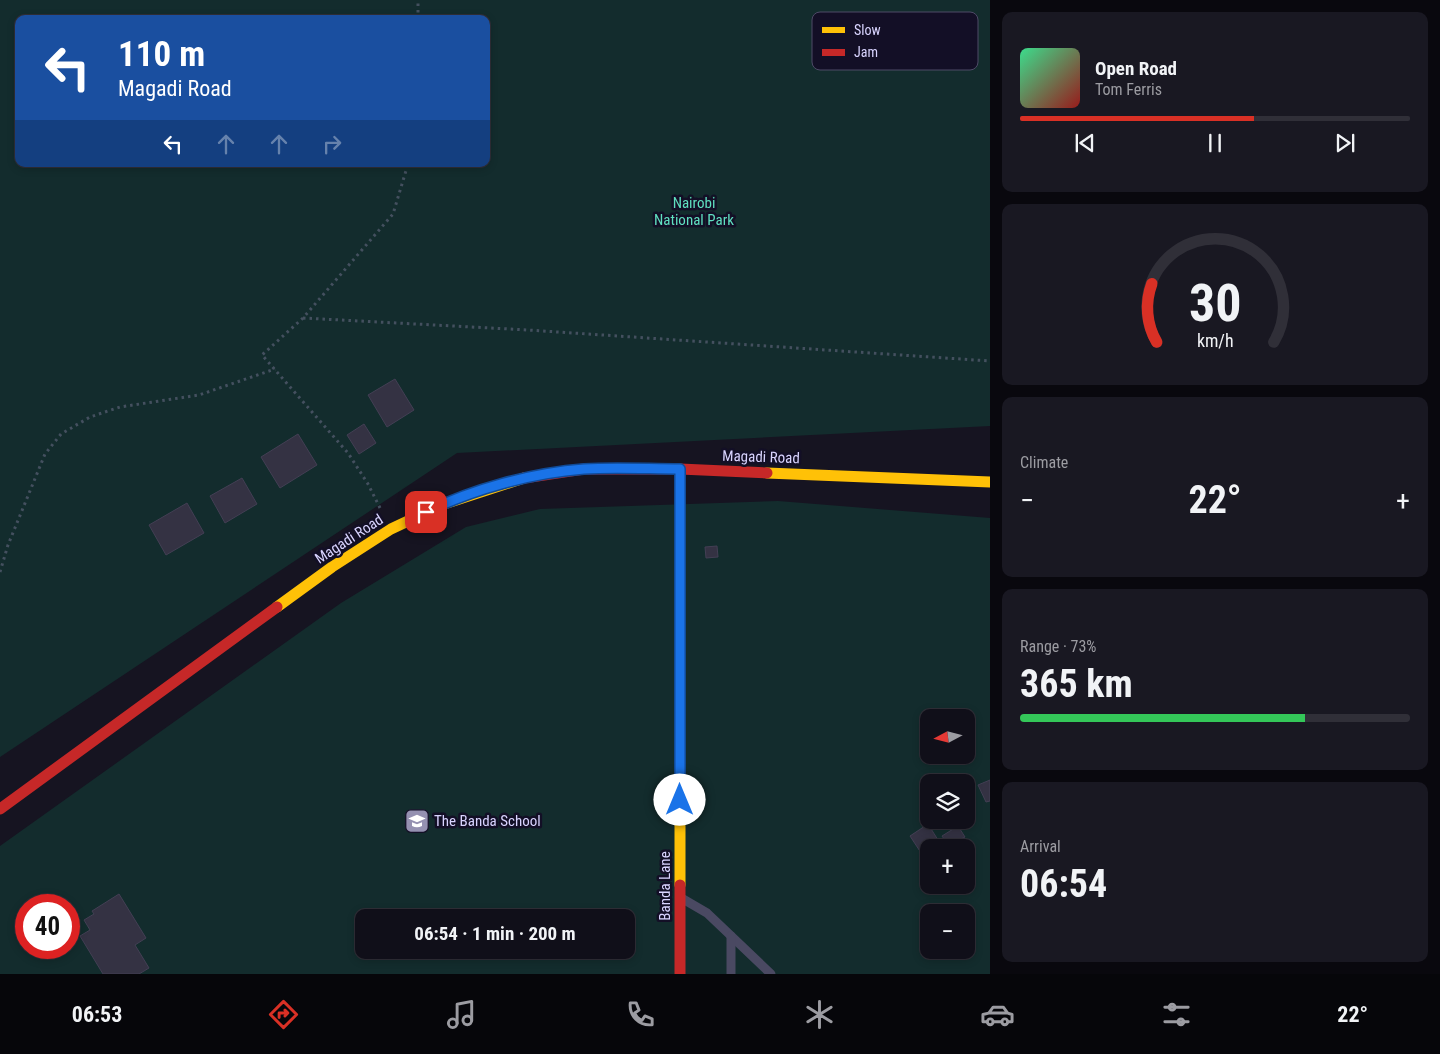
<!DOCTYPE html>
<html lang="en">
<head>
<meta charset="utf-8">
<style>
  :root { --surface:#100f19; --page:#191822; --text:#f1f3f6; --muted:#9c9ca2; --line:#302f38; --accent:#d93025 }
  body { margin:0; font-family:"Roboto Condensed",sans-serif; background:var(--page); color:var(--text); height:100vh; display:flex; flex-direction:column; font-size:19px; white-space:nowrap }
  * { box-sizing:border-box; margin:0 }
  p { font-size:16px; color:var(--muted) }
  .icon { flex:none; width:28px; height:28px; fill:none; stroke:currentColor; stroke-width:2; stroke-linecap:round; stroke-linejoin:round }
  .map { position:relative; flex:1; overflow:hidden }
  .sheet { display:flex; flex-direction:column; gap:12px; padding:12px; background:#09080e; width:450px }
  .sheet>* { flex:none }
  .banner { position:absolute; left:15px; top:15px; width:475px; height:152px; border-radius:10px; box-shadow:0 2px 8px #0003,0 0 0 1px var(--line); background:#1a4fa0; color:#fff; overflow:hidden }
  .needle { width:32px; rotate:263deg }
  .fabs { position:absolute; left:920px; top:709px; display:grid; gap:10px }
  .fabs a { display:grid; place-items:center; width:55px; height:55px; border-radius:10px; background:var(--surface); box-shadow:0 2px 8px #0003,0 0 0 1px var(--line); font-size:25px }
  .speed { position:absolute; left:15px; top:894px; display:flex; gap:10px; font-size:25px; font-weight:700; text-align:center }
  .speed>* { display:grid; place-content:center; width:65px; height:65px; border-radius:50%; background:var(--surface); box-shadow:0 2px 8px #0003,0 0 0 1px var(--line); line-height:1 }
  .speed .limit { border:8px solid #d22; background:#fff; color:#111 }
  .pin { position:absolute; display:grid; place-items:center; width:42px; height:42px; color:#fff; margin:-21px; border-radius:10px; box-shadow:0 2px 8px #0006 }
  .me { position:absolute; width:55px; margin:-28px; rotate:0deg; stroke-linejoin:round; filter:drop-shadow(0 0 4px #0008) }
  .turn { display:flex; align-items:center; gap:18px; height:105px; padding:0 20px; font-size:22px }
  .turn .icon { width:65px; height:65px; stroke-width:2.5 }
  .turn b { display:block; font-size:35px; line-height:42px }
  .lanes { display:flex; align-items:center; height:48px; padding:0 20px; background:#0003; justify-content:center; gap:25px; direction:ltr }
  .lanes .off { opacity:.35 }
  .big { font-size:38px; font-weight:700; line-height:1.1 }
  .sheet .widget { flex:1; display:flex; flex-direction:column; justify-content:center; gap:8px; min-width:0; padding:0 18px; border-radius:10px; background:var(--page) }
  .sheet .dial { align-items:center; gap:0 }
  .dial svg { height:130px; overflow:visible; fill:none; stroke:var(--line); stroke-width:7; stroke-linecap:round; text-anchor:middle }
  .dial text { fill:var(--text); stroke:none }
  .song { display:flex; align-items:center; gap:15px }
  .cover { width:60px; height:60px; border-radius:8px; background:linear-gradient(135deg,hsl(150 70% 55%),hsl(0 70% 35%)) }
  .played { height:5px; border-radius:2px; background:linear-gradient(90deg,var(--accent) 60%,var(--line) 60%) }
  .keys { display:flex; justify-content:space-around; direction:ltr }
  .heat { display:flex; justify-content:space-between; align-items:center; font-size:28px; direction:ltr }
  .charge { height:8px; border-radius:4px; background:linear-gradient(90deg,#34c759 73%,var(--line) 0) }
  .trip { position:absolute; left:355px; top:909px; width:280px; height:50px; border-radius:10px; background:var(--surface); box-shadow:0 2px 8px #0003,0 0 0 1px var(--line); font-weight:700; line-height:50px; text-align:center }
  .dock { display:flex; height:80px; justify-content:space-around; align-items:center; background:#06060a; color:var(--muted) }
  .dock .icon { width:35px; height:35px }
  .dock .selected { color:var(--accent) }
  .dock b { font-size:22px; color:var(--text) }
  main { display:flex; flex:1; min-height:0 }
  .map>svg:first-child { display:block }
  .green { fill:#132c2d; fill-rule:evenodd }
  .building { fill:#343243; stroke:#433f54 }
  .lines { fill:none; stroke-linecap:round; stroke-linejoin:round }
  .path { stroke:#44505f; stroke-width:3; stroke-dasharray:2.5 4; stroke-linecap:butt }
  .lane { stroke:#4a4962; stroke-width:9 }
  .slow { stroke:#ffc107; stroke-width:11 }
  .jam { stroke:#c62828; stroke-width:11 }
  .route-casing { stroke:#114b97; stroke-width:12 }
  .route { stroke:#1a73e8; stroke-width:9 }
  .labels { text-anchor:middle; stroke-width:5; stroke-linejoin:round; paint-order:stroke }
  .park-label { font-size:15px; fill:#5fe0c0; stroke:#130f26 }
  .street-label { font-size:15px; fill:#d9d4ff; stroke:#130f26 }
  .poi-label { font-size:15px; fill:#d9d4ff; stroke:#130f26; text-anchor:start }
  .key { fill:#130f26; stroke:#4e4a67; stroke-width:1 }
  .key-label { font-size:14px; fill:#d9d4ff }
</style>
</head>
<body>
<main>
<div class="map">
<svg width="990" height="974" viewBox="0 0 990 974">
  <rect width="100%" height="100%" fill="#161421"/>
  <g class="green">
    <path d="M0,0H990V426L457,453L0,757ZM19,19H486V164H19Z"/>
    <path d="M778,501L990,518V974H0V846L341,603L466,527L540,509ZM929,718H966V755H929ZM929,782H966V820H929ZM929,848H966V885H929ZM26,905H69V948H26ZM929,912H966V950H929ZM364,918H626V950H364Z"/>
  </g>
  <g class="building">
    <path d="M395,379L414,410L387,427L368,395Z"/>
    <path d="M364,424L376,443L359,454L347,435Z"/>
    <path d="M298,434L317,465L280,488L261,457Z"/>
    <path d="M242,478L257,504L225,523L210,496Z"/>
    <path d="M187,503L204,533L166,555L149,525Z"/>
    <path d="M717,546L718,557L706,558L705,547Z"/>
    <path d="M990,780V801L986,802L978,785Z"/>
    <path d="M928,824L943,848H929V865L910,836Z"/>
    <path d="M958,826L965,837L961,839L966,846L960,848L957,843L950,848L942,836Z"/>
    <path d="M942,885H960L947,893Z"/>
    <path d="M119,894L146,938L135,945L149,968L139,974H103L80,936L90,930L84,920L94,914L92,911Z"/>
  </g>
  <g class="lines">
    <g class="path">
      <path d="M418,19V0"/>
      <path d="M303,318L528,330L990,361"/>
      <path d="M380,508L368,484L348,453L262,355L303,318L393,214L408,164"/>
      <path d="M0,572L8,545L45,454L61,434L90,417L120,407L199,395L275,369"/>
    </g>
    <g class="lane">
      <path d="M683,899L707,913L771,974"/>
      <path d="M731,974V936"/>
    </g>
    <g class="slow">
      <path d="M680,469V885"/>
      <path d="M767,473L990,482"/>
      <path d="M277,607L332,567L391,529L444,504L524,478"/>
    </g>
    <g class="jam">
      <path d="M524,478L584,469H680L767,473"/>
      <path d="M0,809L277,607"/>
      <path d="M680,885V974"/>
    </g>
  </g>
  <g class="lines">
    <g class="route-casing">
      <path id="route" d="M426,512C474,489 531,473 584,469C616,467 649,469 680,469V800"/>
    </g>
    <use href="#route" class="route"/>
  </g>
  <defs>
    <g id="school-square" transform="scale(1.25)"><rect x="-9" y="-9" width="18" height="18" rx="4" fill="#9591b1" stroke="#130f26"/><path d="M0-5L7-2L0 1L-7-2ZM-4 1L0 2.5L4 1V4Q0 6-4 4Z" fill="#fff"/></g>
  </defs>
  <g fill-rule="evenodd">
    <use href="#school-square" x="417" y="821"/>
  </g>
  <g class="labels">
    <g class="park-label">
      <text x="694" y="208">Nairobi<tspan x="694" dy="17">National Park</tspan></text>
    </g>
    <g class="street-label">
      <text transform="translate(761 457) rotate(2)" y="5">Magadi Road</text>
      <text transform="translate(349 539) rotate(-33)" y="5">Magadi Road</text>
      <text transform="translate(665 886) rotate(-90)" y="5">Banda Lane</text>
    </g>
    <g class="poi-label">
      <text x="434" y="826">The Banda School</text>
    </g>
  </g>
  <rect x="812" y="12" width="166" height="58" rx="8" class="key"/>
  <rect x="822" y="27" width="23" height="6" fill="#ffc107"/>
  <rect x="822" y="49" width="23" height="7" fill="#c62828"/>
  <g class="key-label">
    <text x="854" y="35">Slow</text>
    <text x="854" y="57">Jam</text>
  </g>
</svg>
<div class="fabs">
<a><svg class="needle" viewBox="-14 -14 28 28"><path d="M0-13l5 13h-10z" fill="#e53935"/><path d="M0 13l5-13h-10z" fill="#9c9ca2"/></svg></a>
<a><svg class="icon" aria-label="layers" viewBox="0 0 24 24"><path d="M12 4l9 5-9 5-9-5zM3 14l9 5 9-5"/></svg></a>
<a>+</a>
<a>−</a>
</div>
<div class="speed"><div class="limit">40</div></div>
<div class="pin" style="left:426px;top:512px;background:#d93025"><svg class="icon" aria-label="arrive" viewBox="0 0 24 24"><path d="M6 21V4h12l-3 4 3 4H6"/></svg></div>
<svg class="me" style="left:680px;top:800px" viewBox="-20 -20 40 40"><circle r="19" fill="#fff"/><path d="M0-13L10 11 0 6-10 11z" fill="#1a73e8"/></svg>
<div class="trip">06:54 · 1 min · 200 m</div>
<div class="banner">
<div class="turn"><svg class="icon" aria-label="left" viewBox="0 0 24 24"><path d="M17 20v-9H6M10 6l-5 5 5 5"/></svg><div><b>110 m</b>Magadi Road</div></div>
<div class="lanes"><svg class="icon" aria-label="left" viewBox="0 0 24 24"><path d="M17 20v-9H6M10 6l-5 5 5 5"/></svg><svg class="icon off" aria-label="ahead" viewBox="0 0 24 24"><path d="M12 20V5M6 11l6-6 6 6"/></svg><svg class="icon off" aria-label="ahead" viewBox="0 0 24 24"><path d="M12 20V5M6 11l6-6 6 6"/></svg><svg class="icon off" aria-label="right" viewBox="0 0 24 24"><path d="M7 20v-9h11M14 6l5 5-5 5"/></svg></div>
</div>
</div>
<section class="sheet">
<div class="widget">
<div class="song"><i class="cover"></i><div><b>Open Road</b><p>Tom Ferris</p></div></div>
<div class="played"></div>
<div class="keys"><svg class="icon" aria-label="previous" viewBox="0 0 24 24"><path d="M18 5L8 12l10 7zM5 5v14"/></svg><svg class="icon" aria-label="pause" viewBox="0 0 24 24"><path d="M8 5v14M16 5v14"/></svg><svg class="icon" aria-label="next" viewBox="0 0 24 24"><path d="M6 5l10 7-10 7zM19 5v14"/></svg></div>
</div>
<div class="widget dial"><svg viewBox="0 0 100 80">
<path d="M14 69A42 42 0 1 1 86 69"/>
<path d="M14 69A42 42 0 0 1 11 33" stroke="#d93025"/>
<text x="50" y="56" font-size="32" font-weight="700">30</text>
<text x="50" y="72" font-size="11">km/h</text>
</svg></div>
<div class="widget"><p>Climate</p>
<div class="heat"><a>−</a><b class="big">22°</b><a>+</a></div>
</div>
<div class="widget"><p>Range · 73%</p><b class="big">365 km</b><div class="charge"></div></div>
<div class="widget"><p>Arrival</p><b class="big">06:54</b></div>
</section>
</main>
<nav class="dock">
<b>06:53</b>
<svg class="icon selected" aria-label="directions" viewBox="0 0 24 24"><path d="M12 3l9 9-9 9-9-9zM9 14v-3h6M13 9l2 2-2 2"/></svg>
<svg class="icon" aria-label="music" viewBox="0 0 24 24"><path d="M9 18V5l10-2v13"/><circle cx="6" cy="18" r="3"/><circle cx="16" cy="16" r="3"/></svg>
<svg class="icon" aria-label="phone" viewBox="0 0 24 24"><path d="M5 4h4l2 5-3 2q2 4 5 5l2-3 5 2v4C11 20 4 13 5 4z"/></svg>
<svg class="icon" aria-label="climate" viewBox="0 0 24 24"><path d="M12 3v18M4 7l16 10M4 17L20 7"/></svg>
<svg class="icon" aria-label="car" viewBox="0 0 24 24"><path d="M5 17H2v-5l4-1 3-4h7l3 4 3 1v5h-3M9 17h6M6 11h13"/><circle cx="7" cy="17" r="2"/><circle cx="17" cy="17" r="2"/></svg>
<svg class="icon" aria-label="filters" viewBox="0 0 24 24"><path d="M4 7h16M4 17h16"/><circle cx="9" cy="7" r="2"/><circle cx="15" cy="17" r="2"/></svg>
<b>22°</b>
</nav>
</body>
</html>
